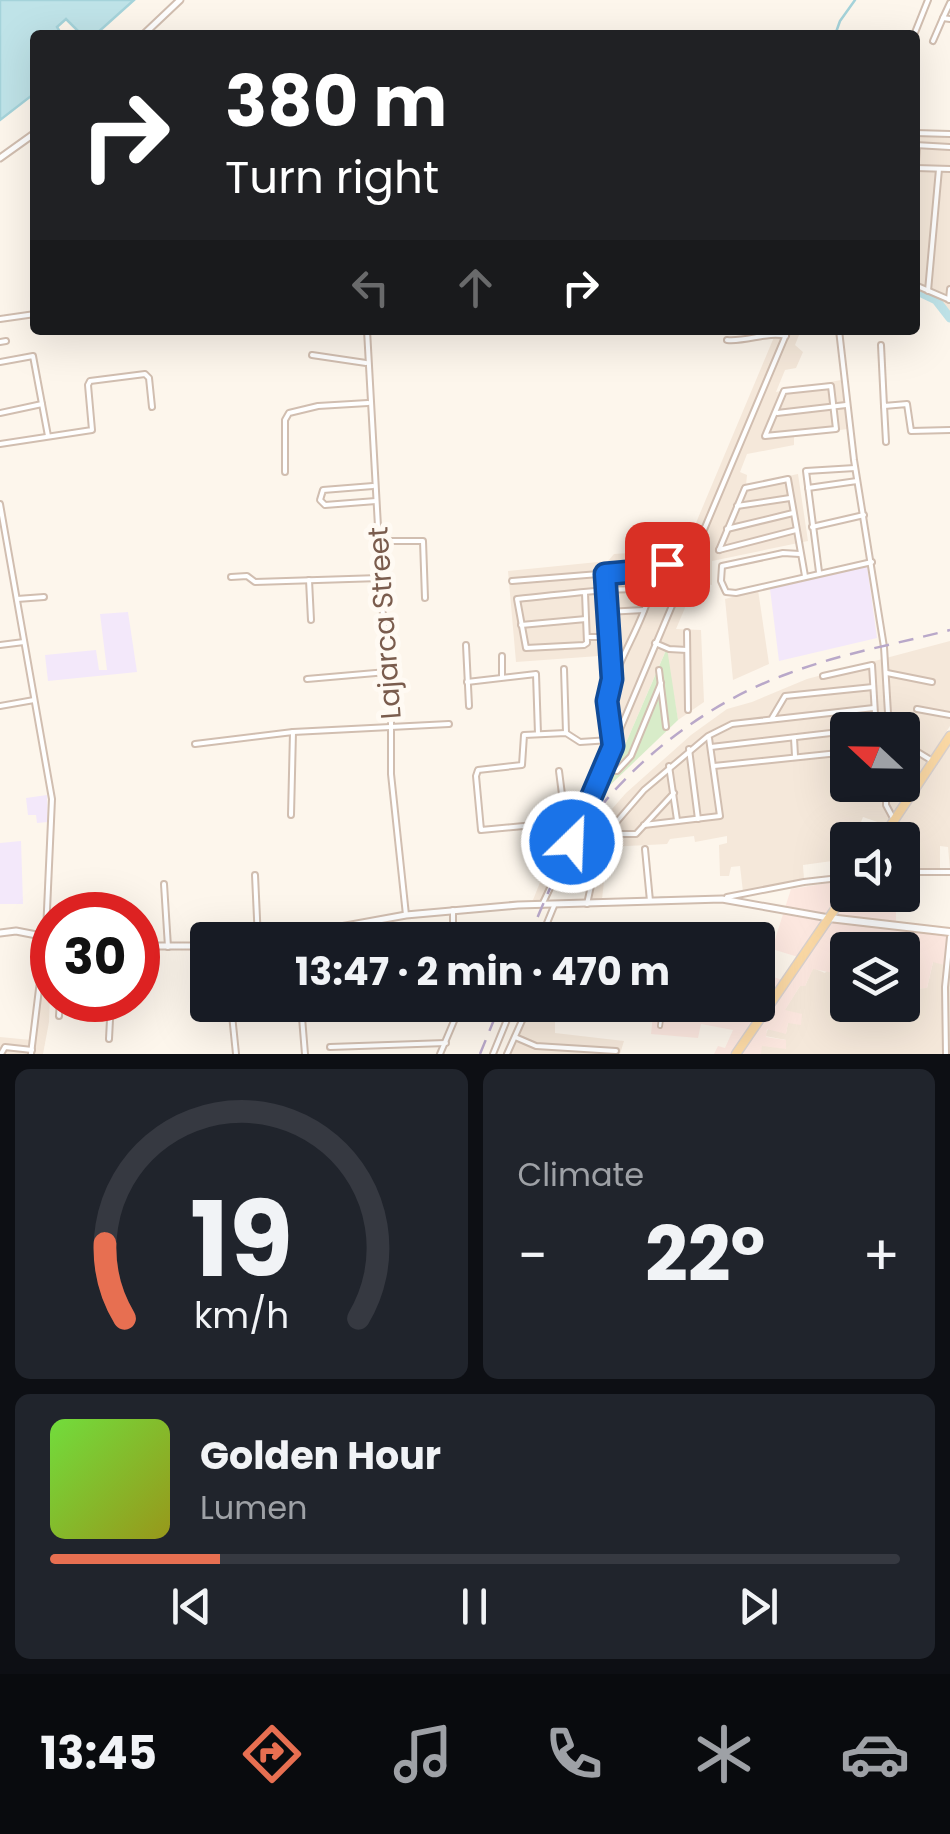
<!DOCTYPE html>
<html lang="en">
<head>
<meta charset="utf-8">
<style>
  :root { --surface:#171b24; --page:#20242c; --text:#f1f3f6; --muted:#9ea1a6; --line:#363941; --accent:#e76f51 }
  body { margin:0; font-family:Poppins,sans-serif; background:var(--page); color:var(--text); height:100vh; display:flex; flex-direction:column; font-size:38px; white-space:nowrap }
  * { box-sizing:border-box; margin:0 }
  p { font-size:32px; color:var(--muted) }
  .icon { flex:none; width:55px; height:55px; fill:none; stroke:currentColor; stroke-width:2; stroke-linecap:round; stroke-linejoin:round }
  .map { position:relative; height:1054px; overflow:hidden }
  .drawer { display:flex; flex-direction:column; gap:15px; padding:15px; background:#0d0f14; flex:1 }
  .drawer>* { flex:none }
  .hud { position:absolute; left:30px; top:30px; width:890px; height:305px; border-radius:10px; box-shadow:0 10px 40px #0002; background:#202124; color:#fff; overflow:hidden }
  .needle { width:65px; rotate:292deg }
  .controls { position:absolute; left:830px; top:712px; display:grid; gap:20px }
  .controls a { display:grid; place-items:center; width:90px; height:90px; border-radius:10px; background:var(--surface); box-shadow:0 10px 40px #0002; font-size:50px }
  .speed { position:absolute; left:30px; top:892px; display:flex; gap:20px; font-size:50px; font-weight:700; text-align:center }
  .speed>* { display:grid; place-content:center; width:130px; height:130px; border-radius:50%; background:var(--surface); box-shadow:0 10px 40px #0002; line-height:1 }
  .speed .limit { border:15px solid #d22; background:#fff; color:#111 }
  .pin { position:absolute; display:grid; place-items:center; width:85px; height:85px; color:#fff; margin:-42px; border-radius:20px; box-shadow:0 5px 15px #0006 }
  .me { position:absolute; width:110px; margin:-55px; rotate:24deg; stroke-linejoin:round; filter:drop-shadow(0 0 8px #0008) }
  .turn { display:flex; align-items:center; gap:35px; height:210px; padding:0 30px; font-size:45px }
  .turn .icon { width:130px; height:130px; stroke-width:2.5 }
  .turn b { display:block; font-size:70px; line-height:85px }
  .lanes { display:flex; align-items:center; height:95px; padding:0 30px; background:#0003; justify-content:center; gap:50px; direction:ltr }
  .lanes .off { opacity:.35 }
  .big { font-size:75px; font-weight:700; line-height:1.1 }
  .drawer .card { flex:1; display:flex; flex-direction:column; justify-content:center; gap:15px; min-width:0; padding:0 35px; border-radius:15px; background:var(--page) }
  .drawer .dial { align-items:center; gap:0 }
  .dial svg { height:260px; overflow:visible; fill:none; stroke:var(--line); stroke-width:7; stroke-linecap:round; text-anchor:middle }
  .dial text { fill:var(--text); stroke:none }
  .song { display:flex; align-items:center; gap:30px }
  .cover { width:120px; height:120px; border-radius:15px; background:linear-gradient(135deg,hsl(100 70% 55%),hsl(60 70% 35%)) }
  .played { height:10px; border-radius:5px; background:linear-gradient(90deg,var(--accent) 20%,var(--line) 20%) }
  .keys { display:flex; justify-content:space-around; direction:ltr }
  .heat { display:flex; justify-content:space-between; align-items:center; font-size:55px; direction:ltr }
  .drawer .tiles { flex:1; display:grid; gap:15px; grid-template-columns:1fr 1fr }
  .card:last-child { grid-column:span 2 }
  .trip { position:absolute; left:190px; top:922px; width:585px; height:100px; border-radius:10px; background:var(--surface); box-shadow:0 10px 40px #0002; font-weight:700; line-height:100px; text-align:center }
  .menu { display:flex; height:160px; justify-content:space-around; align-items:center; background:#090b0e; color:var(--muted) }
  .menu .icon { width:70px; height:70px }
  .menu .active { color:var(--accent) }
  .menu b { font-size:45px; color:var(--text) }
  .map>svg:first-child { display:block }
  .residential { fill:#f5e8da; fill-rule:evenodd }
  .commercial { fill:#fde8e0 }
  .education { fill:#f3e8fa }
  .green { fill:#d8ecc9 }
  .water { fill:#bfe3e8; stroke:#a5d3da; stroke-width:2.5 }
  .lines { fill:none; stroke-linecap:round; stroke-linejoin:round }
  .stream { stroke:#a5d3da; stroke-width:2.5 }
  .river { stroke:#bfe3e8; stroke-width:9 }
  .pedestrian-casing { stroke:#d1beb0; stroke-width:6 }
  .minor-casing { stroke:#d1beb0; stroke-width:8 }
  .tertiary-casing { stroke:#d1beb0; stroke-width:9 }
  .secondary-casing { stroke:#d6c0b0; stroke-width:10 }
  .primary-casing { stroke:#dad1cd; stroke-width:11 }
  .pedestrian { stroke:#fff; stroke-width:2.5 }
  .minor { stroke:#fff; stroke-width:4 }
  .tertiary { stroke:#fff; stroke-width:5 }
  .secondary { stroke:#fff; stroke-width:6 }
  .primary { stroke:#fbd9a5; stroke-width:8 }
  .rail { stroke:#b9a8c9; stroke-width:2.5; stroke-dasharray:15 10; stroke-linecap:butt }
  .route-casing { stroke:#114b97; stroke-width:25 }
  .route { stroke:#1a73e8; stroke-width:18 }
  .labels { text-anchor:middle; stroke-width:10; stroke-linejoin:round; paint-order:stroke }
  .street-label { font-size:28px; fill:#7a5c4d; stroke:#fffaf3 }
</style>
</head>
<body>
<div class="map">
<svg width="950" height="1054" viewBox="0 0 950 1054">
  <rect width="100%" height="100%" fill="#fdf6ec"/>
  <g class="residential">
    <path d="M915,133L950,135V312L933,294L915,286Z"/>
    <path d="M777,330H801L795,345L803,352L796,368L785,370L776,392L841,380L847,429L794,437V445L747,454L740,472L747,475L746,485L798,474L808,541L712,561V585L696,582L676,629L701,630L704,702L678,720L666,650L606,789L596,805L575,826L539,903L533,900L541,880L540,864L548,862L606,736L599,656L516,662L508,571L608,561L614,554L685,549Z"/>
    <path d="M758,590L769,664L733,680L725,599Z"/>
    <path d="M950,641V726L886,825L863,817L854,840H848L842,863L832,861L803,865L804,880L743,892L740,866L731,867L729,876H720L719,845L727,843V836L695,842L694,836L670,839L667,844L608,847L602,899H587L588,879L570,877L589,835L626,793L691,735L727,709L752,702L807,679ZM848,730H902V785H848Z"/>
    <path d="M950,742V869L948,847L940,846V869L903,868L902,840H888Z"/>
    <path d="M950,934V1054H761V1045L786,1048V1040L765,1036L768,1029L786,1033L788,1023L784,1011L800,986H805L813,968L825,973L839,957L845,958L847,954L848,1005H902L903,989L927,988L933,962Z"/>
    <path d="M42,938L52,940L49,1022L43,1054H0V1037L31,1040Z"/>
    <path d="M527,1005H555V1033L624,1041L620,1054H506Z"/>
  </g>
  <g class="commercial">
    <path d="M847,880V885L798,957L772,949L791,889Z"/>
    <path d="M848,895L867,901L892,900L896,903V929L949,934L948,966L933,962L927,988L903,989L902,950H848L845,958H838L834,973L813,969L805,986H800L785,1010L802,1014L801,1025L788,1023L786,1034L767,1029L766,1037L786,1040V1049L762,1046L761,1054H742Z"/>
    <path d="M758,971L782,980L735,1054H714L718,1046L725,1048L733,1030L701,1024L698,1038L651,1034L654,1005H758Z"/>
  </g>
  <g class="education">
    <path d="M867,565L877,638L779,661L770,589Z"/>
    <path d="M128,612L137,672L48,681L45,655L96,650L99,670H107L100,614Z"/>
    <path d="M47,795L48,822L37,823L36,815H28L26,798Z"/>
    <path d="M21,841L23,904H0V843Z"/>
  </g>
  <path class="green" d="M667,648L678,720L606,789Z"/>
  <path class="water" d="M0,0H134L95,35H82L66,19L57,27L62,35H35V93L0,120Z"/>
  <g class="lines">
    <g class="stream">
      <path d="M835,35L840,21L855,0"/>
      <path d="M660,898H665"/>
    </g>
    <path class="river" d="M915,290L936,300L950,318"/>
    <g class="pedestrian-casing">
      <g id="pedestrian">
        <path d="M698,1012L699,1005"/>
        <path d="M660,1026L663,1005"/>
      </g>
    </g>
    <g class="minor-casing">
      <g id="minor">
        <path d="M950,3L943,18L950,19"/>
        <path d="M914,35L928,0"/>
        <path d="M933,41L943,18"/>
        <path d="M915,133L950,134"/>
        <path d="M915,145L950,147"/>
        <path d="M916,168L950,169"/>
        <path d="M915,178L917,145"/>
        <path d="M915,285L950,300"/>
        <path d="M928,291L939,169"/>
        <path d="M949,300L950,289"/>
        <path d="M0,319L35,314"/>
        <path d="M367,330L384,634L391,691V774L406,915"/>
        <path d="M839,330L854,460L884,647L889,730"/>
        <path d="M727,340C747,342 768,331 786,336"/>
        <path d="M0,342L6,341"/>
        <path d="M881,345L884,406L907,404L911,431L950,430"/>
        <path d="M312,355L366,363"/>
        <path d="M0,362L33,356L48,436"/>
        <path d="M831,386L836,429L765,436L784,391Z"/>
        <path d="M884,406L886,442"/>
        <path d="M0,413L42,404"/>
        <path d="M777,413L846,405"/>
        <path d="M0,444L92,430L88,385L90,381L145,374L149,378L152,407"/>
        <path d="M285,472V420L289,413L318,406L368,403"/>
        <path d="M373,486L323,490L320,500L325,505L376,501"/>
        <path d="M808,488L857,481"/>
        <path d="M0,504L52,799L46,932L31,1054"/>
        <path d="M737,506L790,498"/>
        <path d="M812,527L864,515"/>
        <path d="M727,529L793,513"/>
        <path d="M380,541H423L425,598"/>
        <path d="M719,550L745,488L788,479L805,576"/>
        <path d="M719,550L796,530"/>
        <path d="M800,554L783,553L722,566L721,581L726,592L736,593L872,562"/>
        <path d="M819,572L806,471L855,468"/>
        <path d="M605,574L612,675"/>
        <path d="M231,577L247,576L255,582L380,578"/>
        <path d="M309,580L311,620"/>
        <path d="M512,581L661,569L665,568L671,554"/>
        <path d="M585,593L587,643L584,645L526,648L517,599C561,595 607,587 651,590C638,643 591,688 613,746"/>
        <path d="M17,599L44,597"/>
        <path d="M606,612L644,610"/>
        <path d="M521,625L586,619"/>
        <path d="M687,632L688,710"/>
        <path d="M589,637H609"/>
        <path d="M655,643L669,649L687,650"/>
        <path d="M0,645L24,642"/>
        <path d="M466,645L469,706"/>
        <path d="M502,656V676"/>
        <path d="M564,669L566,733"/>
        <path d="M659,670L666,727"/>
        <path d="M887,673L932,682"/>
        <path d="M823,676L872,665L876,730"/>
        <path d="M307,679L387,672"/>
        <path d="M467,682L536,674L538,734"/>
        <path d="M0,706L34,700"/>
        <path d="M917,709L950,715"/>
        <path d="M772,718L785,696L873,687"/>
        <path d="M794,738L795,756"/>
        <path d="M195,744L293,732L449,724"/>
        <path d="M711,747L848,731"/>
        <path d="M903,747L911,748L934,762"/>
        <path d="M689,749L698,819"/>
        <path d="M669,766L677,820"/>
        <path d="M714,766L848,752"/>
        <path d="M604,768L617,771L631,756L661,683"/>
        <path d="M559,771L565,818"/>
        <path d="M886,785V805L893,818"/>
        <path d="M291,815L293,732"/>
        <path d="M581,822L565,818L555,823L481,830L476,776L478,770L522,765L524,735L566,733L580,742L610,740"/>
        <path d="M644,825L720,816L709,738"/>
        <path d="M607,834H636L674,793"/>
        <path d="M645,849L650,901"/>
        <path d="M902,872H950"/>
        <path d="M255,875L258,940"/>
        <path d="M164,884L168,947"/>
        <path d="M727,897L804,882L848,877"/>
        <path d="M587,904L601,840L644,790L708,736L732,724L874,708"/>
        <path d="M542,905L581,822L788,330"/>
        <path d="M453,910V940"/>
        <path d="M540,940L554,906"/>
        <path d="M231,1005L236,1054"/>
        <path d="M301,1005L305,1054"/>
        <path d="M736,1005L764,1011"/>
        <path d="M405,1008L454,1007"/>
        <path d="M59,1016L60,1000"/>
        <path d="M515,1037L536,1046L616,1051"/>
        <path d="M109,1039L111,1000"/>
        <path d="M330,1047L446,1043"/>
        <path d="M1,1054L5,1047L32,1050"/>
        <path d="M440,1054L454,1021V1005"/>
        <path d="M493,1054L513,1005"/>
        <path d="M507,1054L529,1005"/>
        <path d="M946,1054L945,987L950,937"/>
      </g>
    </g>
    <g class="tertiary-casing">
      <g id="tertiary">
        <path d="M143,35L180,0"/>
        <path d="M0,158L35,133"/>
        <path d="M0,933L16,931L52,938"/>
        <path d="M269,940L406,915L518,905L722,899L829,918"/>
        <path d="M138,946H208"/>
      </g>
    </g>
    <g class="secondary-casing">
      <path id="secondary" d="M829,918L950,932"/>
    </g>
    <g class="primary-casing">
      <g id="primary">
        <path d="M881,840L950,736"/>
        <path d="M736,1054L848,890"/>
      </g>
    </g>
    <use href="#pedestrian" class="pedestrian"/>
    <use href="#minor" class="minor"/>
    <use href="#tertiary" class="tertiary"/>
    <use href="#secondary" class="secondary"/>
    <use href="#primary" class="primary"/>
    <g class="rail">
      <path d="M528,940C542,907 555,873 574,843C623,767 702,705 787,674C839,654 896,644 950,630"/>
      <path d="M480,1054L500,1005"/>
    </g>
  </g>
  <g class="lines">
    <g class="route-casing">
      <path id="route" d="M572,842L613,746L607,701L612,679L605,574L661,569L667,564"/>
    </g>
    <use href="#route" class="route"/>
  </g>
  <g class="labels">
    <g class="street-label">
      <text transform="translate(384 623) rotate(-94)" y="10">Lajarca Street</text>
    </g>
  </g>
</svg>
<div class="controls">
<a><svg class="needle" viewBox="-14 -14 28 28"><path d="M0-13l5 13h-10z" fill="#e53935"/><path d="M0 13l5-13h-10z" fill="#9ea1a6"/></svg></a>
<a><svg class="icon" aria-label="sound" viewBox="0 0 24 24"><path d="M4 9h4l5-4v14l-5-4H4zM17 9q2 3 0 6"/></svg></a>
<a><svg class="icon" aria-label="layers" viewBox="0 0 24 24"><path d="M12 4l9 5-9 5-9-5zM3 14l9 5 9-5"/></svg></a>
</div>
<div class="speed"><div class="limit">30</div></div>
<div class="pin" style="left:667px;top:564px;background:#d93025"><svg class="icon" aria-label="arrive" viewBox="0 0 24 24"><path d="M6 21V4h12l-3 4 3 4H6"/></svg></div>
<svg class="me" style="left:572px;top:842px" viewBox="-20 -20 40 40"><circle r="17" fill="#1a73e8" stroke="#fff" stroke-width="3"/><path d="M0-11L8 9 0 5-8 9z" fill="#fff"/></svg>
<div class="trip">13:47 · 2 min · 470 m</div>
<div class="hud">
<div class="turn"><svg class="icon" aria-label="right" viewBox="0 0 24 24"><path d="M7 20v-9h11M14 6l5 5-5 5"/></svg><div><b>380 m</b>Turn right</div></div>
<div class="lanes"><svg class="icon off" aria-label="left" viewBox="0 0 24 24"><path d="M17 20v-9H6M10 6l-5 5 5 5"/></svg><svg class="icon off" aria-label="ahead" viewBox="0 0 24 24"><path d="M12 20V5M6 11l6-6 6 6"/></svg><svg class="icon" aria-label="right" viewBox="0 0 24 24"><path d="M7 20v-9h11M14 6l5 5-5 5"/></svg></div>
</div>
</div>
<section class="drawer">
<div class="tiles">
<div class="card dial"><svg viewBox="0 0 100 80">
<path d="M14 69A42 42 0 1 1 86 69"/>
<path d="M14 69A42 42 0 0 1 8 46" stroke="#e76f51"/>
<text x="50" y="56" font-size="32" font-weight="700">19</text>
<text x="50" y="72" font-size="11">km/h</text>
</svg></div>
<div class="card"><p>Climate</p>
<div class="heat"><a>−</a><b class="big">22°</b><a>+</a></div>
</div>
<div class="card">
<div class="song"><i class="cover"></i><div><b>Golden Hour</b><p>Lumen</p></div></div>
<div class="played"></div>
<div class="keys"><svg class="icon" aria-label="previous" viewBox="0 0 24 24"><path d="M18 5L8 12l10 7zM5 5v14"/></svg><svg class="icon" aria-label="pause" viewBox="0 0 24 24"><path d="M8 5v14M16 5v14"/></svg><svg class="icon" aria-label="next" viewBox="0 0 24 24"><path d="M6 5l10 7-10 7zM19 5v14"/></svg></div>
</div>
</div>
</section>
<nav class="menu">
<b>13:45</b>
<svg class="icon active" aria-label="directions" viewBox="0 0 24 24"><path d="M12 3l9 9-9 9-9-9zM9 14v-3h6M13 9l2 2-2 2"/></svg>
<svg class="icon" aria-label="music" viewBox="0 0 24 24"><path d="M9 18V5l10-2v13"/><circle cx="6" cy="18" r="3"/><circle cx="16" cy="16" r="3"/></svg>
<svg class="icon" aria-label="phone" viewBox="0 0 24 24"><path d="M5 4h4l2 5-3 2q2 4 5 5l2-3 5 2v4C11 20 4 13 5 4z"/></svg>
<svg class="icon" aria-label="climate" viewBox="0 0 24 24"><path d="M12 3v18M4 7l16 10M4 17L20 7"/></svg>
<svg class="icon" aria-label="car" viewBox="0 0 24 24"><path d="M5 17H2v-5l4-1 3-4h7l3 4 3 1v5h-3M9 17h6M6 11h13"/><circle cx="7" cy="17" r="2"/><circle cx="17" cy="17" r="2"/></svg>
</nav>
</body>
</html>
